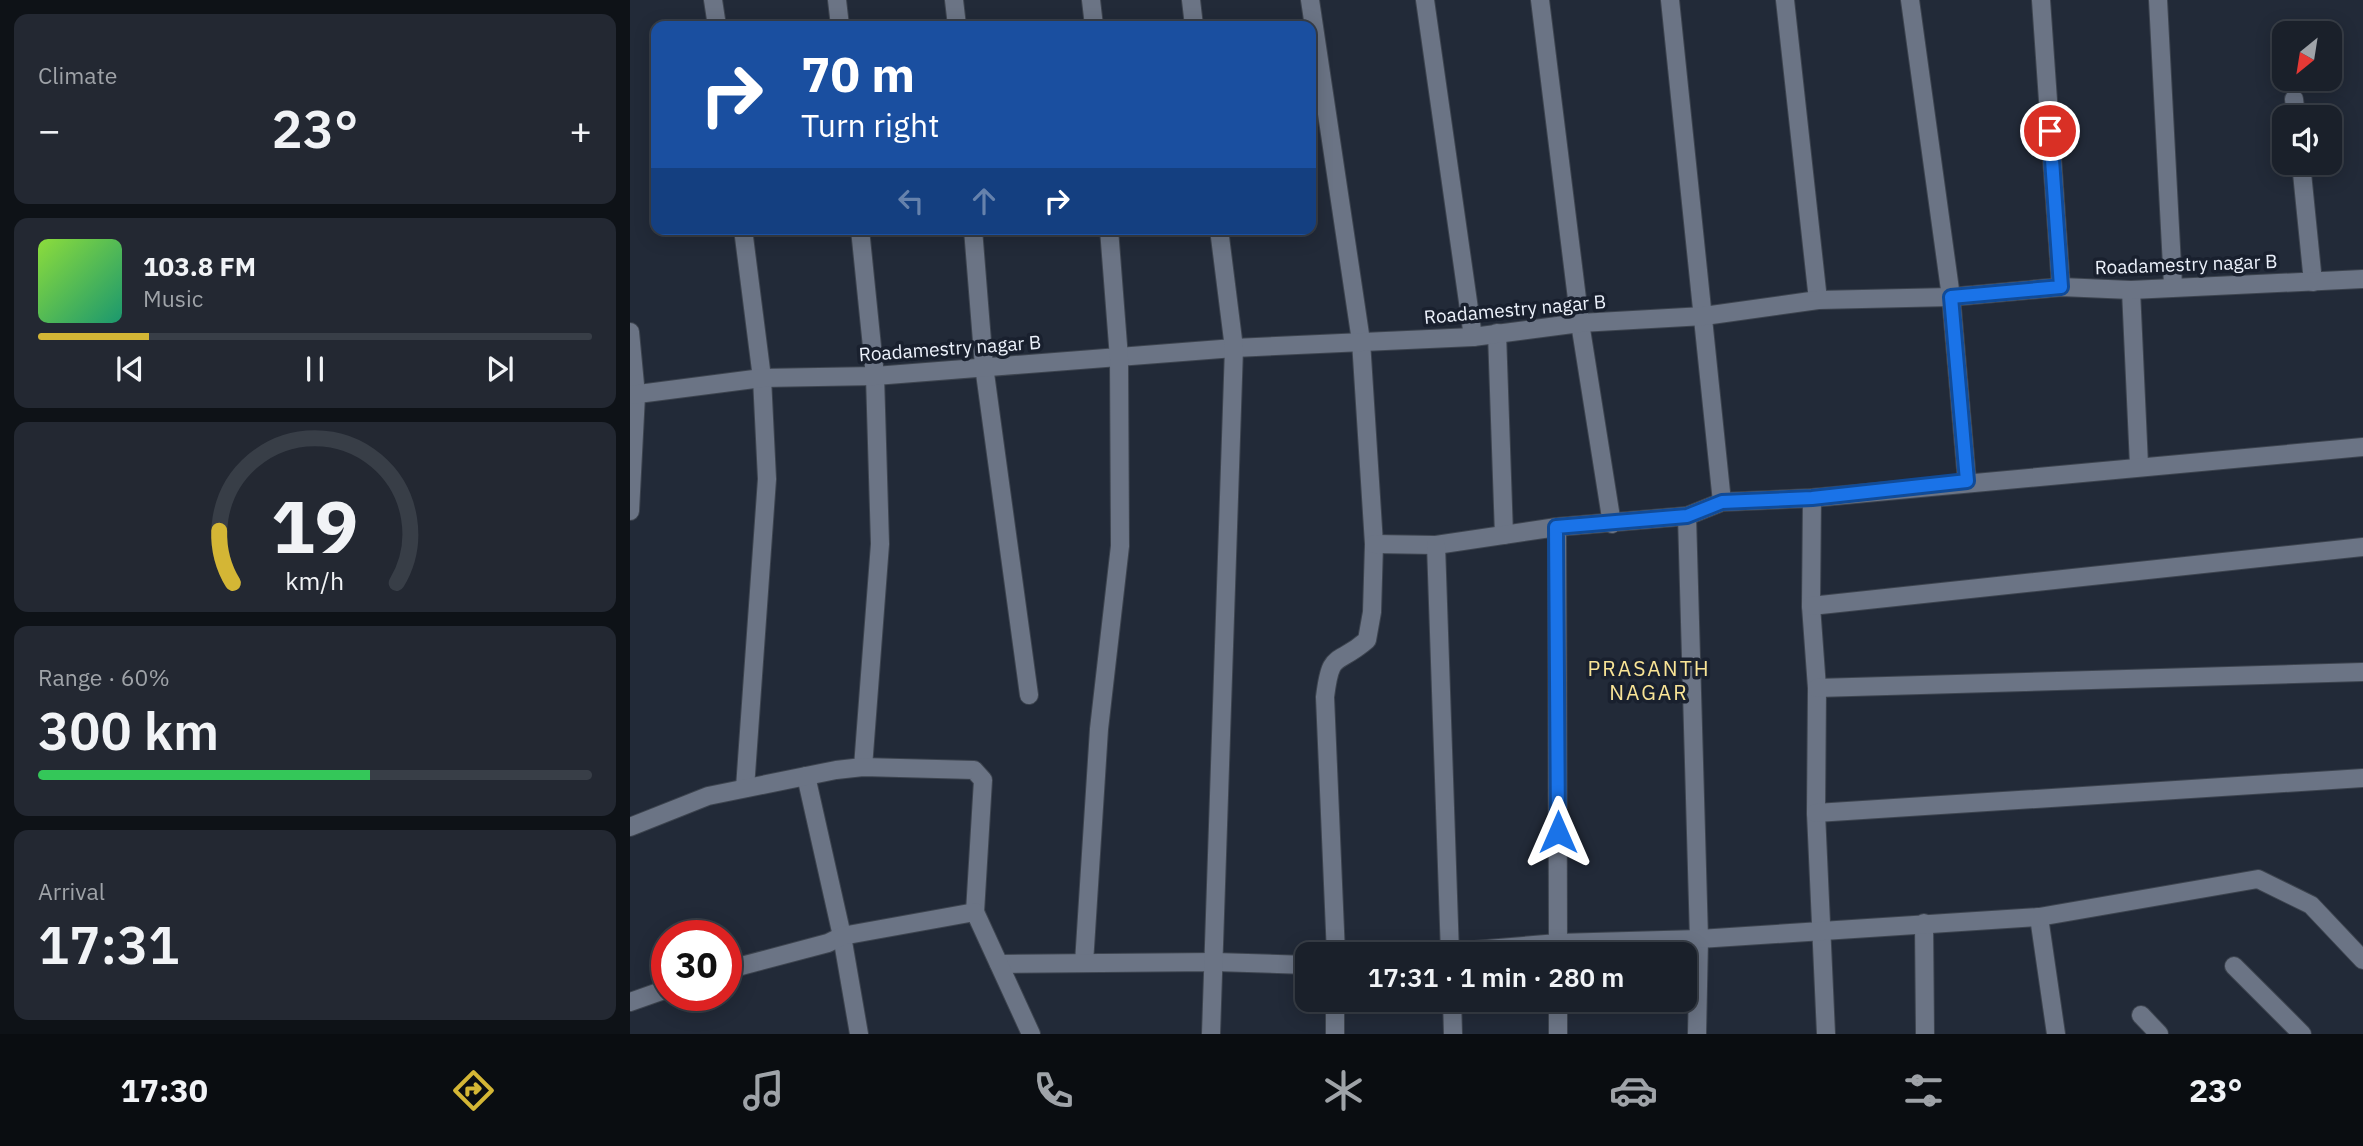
<!DOCTYPE html>
<html lang="en">
<head>
<meta charset="utf-8">
<style>
  :root { --surface:#1a202a; --page:#232832; --text:#f1f3f6; --muted:#9fa3a8; --line:#383e47; --accent:#d4b635 }
  body { margin:0; font-family:"IBM Plex Sans",sans-serif; background:var(--page); color:var(--text); height:100vh; display:flex; flex-direction:column; font-size:26px; white-space:nowrap }
  * { box-sizing:border-box; margin:0 }
  p { font-size:23px; color:var(--muted) }
  .icon { flex:none; width:38px; height:38px; fill:none; stroke:currentColor; stroke-width:2; stroke-linecap:round; stroke-linejoin:round }
  .map { position:relative; flex:1; overflow:hidden }
  .panel { display:flex; flex-direction:column; gap:14px; padding:14px; background:#0e1217; width:630px }
  .panel>* { flex:none }
  .top-card { position:absolute; left:21px; top:21px; width:665px; height:214px; border-radius:14px; box-shadow:0 4px 18px #0003,0 0 0 2px var(--line); background:#1a4fa0; color:#fff; overflow:hidden }
  .needle { width:46px; rotate:210deg }
  .tools { position:absolute; left:1642px; top:21px; display:grid; gap:14px }
  .tools a { display:grid; place-items:center; width:70px; height:70px; border-radius:14px; background:var(--surface); box-shadow:0 4px 18px #0003,0 0 0 2px var(--line); font-size:35px }
  .speed { position:absolute; left:21px; top:920px; display:flex; gap:14px; font-size:35px; font-weight:700; text-align:center }
  .speed>* { display:grid; place-content:center; width:91px; height:91px; border-radius:50%; background:var(--surface); box-shadow:0 4px 18px #0003,0 0 0 2px var(--line); line-height:1 }
  .speed .limit { border:10px solid #d22; background:#fff; color:#111 }
  .pin { position:absolute; display:grid; place-items:center; width:60px; height:60px; color:#fff; margin:-30px; border:4px solid #fff; border-radius:50%; box-shadow:0 2px 7px #0007 }
  .me { position:absolute; width:77px; margin:-38px; rotate:0deg; stroke-linejoin:round; filter:drop-shadow(0 0 5px #0008) }
  .turn { display:flex; align-items:center; gap:24px; height:147px; padding:0 35px; font-size:32px }
  .turn .icon { width:91px; height:91px; stroke-width:2.5 }
  .turn b { display:block; font-size:49px; line-height:60px }
  .lanes { display:flex; align-items:center; height:66px; padding:0 35px; background:#0003; justify-content:center; gap:35px; direction:ltr }
  .lanes .off { opacity:.35 }
  .big { font-size:52px; font-weight:600; line-height:1.1 }
  .panel .card { flex:1; display:flex; flex-direction:column; justify-content:center; gap:10px; min-width:0; padding:0 24px; border-radius:14px; background:var(--page) }
  .panel .dial { align-items:center; gap:0 }
  .dial svg { height:182px; overflow:visible; fill:none; stroke:var(--line); stroke-width:7; stroke-linecap:round; text-anchor:middle }
  .dial text { fill:var(--text); stroke:none }
  .song { display:flex; align-items:center; gap:21px }
  .cover { width:84px; height:84px; border-radius:10px; background:linear-gradient(135deg,hsl(90 70% 55%),hsl(160 70% 35%)) }
  .played { height:7px; border-radius:4px; background:linear-gradient(90deg,var(--accent) 20%,var(--line) 20%) }
  .keys { display:flex; justify-content:space-around; direction:ltr }
  .heat { display:flex; justify-content:space-between; align-items:center; font-size:38px; direction:ltr }
  .charge { height:10px; border-radius:5px; background:linear-gradient(90deg,#34c759 60%,var(--line) 0) }
  .trip { position:absolute; left:665px; top:942px; width:402px; height:70px; border-radius:14px; background:var(--surface); box-shadow:0 4px 18px #0003,0 0 0 2px var(--line); font-weight:600; line-height:70px; text-align:center }
  .dock { display:flex; height:112px; justify-content:space-around; align-items:center; background:#0a0d11; color:var(--muted) }
  .dock .icon { width:49px; height:49px }
  .dock .active { color:var(--accent) }
  .dock b { font-size:32px; color:var(--text) }
  main { display:flex; flex:1; min-height:0 }
  .map>svg:first-child { display:block }
  .lines { fill:none; stroke-linecap:round; stroke-linejoin:round }
  .street-casing { stroke:#3d444f; stroke-width:20 }
  .street { stroke:#6b7485; stroke-width:18 }
  .route-casing { stroke:#114b97; stroke-width:18 }
  .route { stroke:#1a73e8; stroke-width:12 }
  .labels { text-anchor:middle; stroke-width:7; stroke-linejoin:round; paint-order:stroke }
  .street-label { font-size:19px; fill:#ecf1fb; stroke:#19202e }
  .neighbourhood-label { font-size:21px; letter-spacing:2px; fill:#f9e496; stroke:#19202e }
</style>
</head>
<body>
<main>
<section class="panel">
<div class="card"><p>Climate</p>
<div class="heat"><a>−</a><b class="big">23°</b><a>+</a></div>
</div>
<div class="card">
<div class="song"><i class="cover"></i><div><b>103.8 FM</b><p>Music</p></div></div>
<div class="played"></div>
<div class="keys"><svg class="icon" aria-label="previous" viewBox="0 0 24 24"><path d="M18 5L8 12l10 7zM5 5v14"/></svg><svg class="icon" aria-label="pause" viewBox="0 0 24 24"><path d="M8 5v14M16 5v14"/></svg><svg class="icon" aria-label="next" viewBox="0 0 24 24"><path d="M6 5l10 7-10 7zM19 5v14"/></svg></div>
</div>
<div class="card dial"><svg viewBox="0 0 100 80">
<path d="M14 69A42 42 0 1 1 86 69"/>
<path d="M14 69A42 42 0 0 1 8 46" stroke="#d4b635"/>
<text x="50" y="56" font-size="32" font-weight="700">19</text>
<text x="50" y="72" font-size="11">km/h</text>
</svg></div>
<div class="card"><p>Range · 60%</p><b class="big">300 km</b><div class="charge"></div></div>
<div class="card"><p>Arrival</p><b class="big">17:31</b></div>
</section>
<div class="map">
<svg width="1733" height="1034" viewBox="0 0 1733 1034">
  <rect width="100%" height="100%" fill="#222a38"/>
  <g class="lines">
    <g class="street-casing">
      <g id="street">
        <path d="M83,0L87,26"/>
        <path d="M207,0L210,26"/>
        <path d="M324,0L327,26"/>
        <path d="M461,0L464,26"/>
        <path d="M561,0L564,26"/>
        <path d="M680,0L731,341L744,544L742,612L737,640C706,667 701,649 695,697L706,954"/>
        <path d="M795,0L843,337"/>
        <path d="M910,0L950,323L982,524"/>
        <path d="M1040,0L1092,502"/>
        <path d="M1155,0L1188,300"/>
        <path d="M1280,0L1321,297L1337,481"/>
        <path d="M1411,0L1431,287"/>
        <path d="M1528,0L1543,285"/>
        <path d="M1664,99L1666,117"/>
        <path d="M1671,163L1683,282"/>
        <path d="M113,229L132,378L137,479L115,788"/>
        <path d="M230,229L245,376L250,544L233,767"/>
        <path d="M343,229L354,366L399,695"/>
        <path d="M1501,290L1509,465"/>
        <path d="M0,332L6,395L0,511"/>
        <path d="M867,333L874,535"/>
        <path d="M0,395L132,378L245,376L604,348L843,337L950,323L1074,316L1188,300L1321,297L1431,287L1501,290L1733,279"/>
        <path d="M1182,498L1181,606L1187,688L1186,813L1196,1034"/>
        <path d="M1057,516L1069,939L1067,1034"/>
        <path d="M927,527L928,954"/>
        <path d="M744,544L806,545L927,527L1057,516L1092,502L1182,498L1733,447"/>
        <path d="M806,545L820,954"/>
        <path d="M1181,606L1733,547"/>
        <path d="M1187,688L1733,672"/>
        <path d="M176,776L212,936L229,1034"/>
        <path d="M1186,813L1733,778"/>
        <path d="M0,827L78,796L206,770L233,767L344,770L353,780L345,912"/>
        <path d="M1409,917L1426,1034"/>
        <path d="M1294,923L1295,1034"/>
        <path d="M796,954L928,943L1069,939L1409,917L1628,879L1681,905L1733,960"/>
        <path d="M454,963L469,729L490,546L489,358L479,229"/>
        <path d="M369,964L585,962L677,965"/>
        <path d="M1604,966L1672,1034"/>
        <path d="M96,970L198,943L212,936L345,912L401,1034"/>
        <path d="M822,999L823,1034"/>
        <path d="M928,999V1034"/>
        <path d="M0,1002L37,989"/>
        <path d="M1511,1015L1529,1034"/>
        <path d="M581,1034L604,348L589,229"/>
        <path d="M705,1034V999"/>
      </g>
    </g>
    <use href="#street" class="street"/>
  </g>
  <g class="lines">
    <g class="route-casing">
      <path id="route" d="M928,832L926,527L1057,516L1092,502L1182,498L1337,481L1321,297L1431,287L1420,131"/>
    </g>
    <use href="#route" class="route"/>
  </g>
  <g class="labels">
    <g class="street-label">
      <text transform="translate(1556 264) rotate(-2)" y="7">Roadamestry nagar B</text>
      <text transform="translate(885 309) rotate(-5)" y="7">Roadamestry nagar B</text>
      <text transform="translate(320 348) rotate(-4)" y="7">Roadamestry nagar B</text>
    </g>
    <g class="neighbourhood-label">
      <text x="1019" y="676">PRASANTH<tspan x="1019" dy="24">NAGAR</tspan></text>
    </g>
  </g>
</svg>
<div class="tools">
<a><svg class="needle" viewBox="-14 -14 28 28"><path d="M0-13l5 13h-10z" fill="#e53935"/><path d="M0 13l5-13h-10z" fill="#9fa3a8"/></svg></a>
<a><svg class="icon" aria-label="sound" viewBox="0 0 24 24"><path d="M4 9h4l5-4v14l-5-4H4zM17 9q2 3 0 6"/></svg></a>
</div>
<div class="speed"><div class="limit">30</div></div>
<div class="pin" style="left:1420px;top:131px;background:#d93025"><svg class="icon" aria-label="arrive" viewBox="0 0 24 24"><path d="M6 21V4h12l-3 4 3 4H6"/></svg></div>
<svg class="me" style="left:928px;top:832px" viewBox="-20 -20 40 40"><path d="M0-17L14 15 0 8-14 15z" fill="#1a73e8" stroke="#fff" stroke-width="4"/></svg>
<div class="trip">17:31 · 1 min · 280 m</div>
<div class="top-card">
<div class="turn"><svg class="icon" aria-label="right" viewBox="0 0 24 24"><path d="M7 20v-9h11M14 6l5 5-5 5"/></svg><div><b>70 m</b>Turn right</div></div>
<div class="lanes"><svg class="icon off" aria-label="left" viewBox="0 0 24 24"><path d="M17 20v-9H6M10 6l-5 5 5 5"/></svg><svg class="icon off" aria-label="ahead" viewBox="0 0 24 24"><path d="M12 20V5M6 11l6-6 6 6"/></svg><svg class="icon" aria-label="right" viewBox="0 0 24 24"><path d="M7 20v-9h11M14 6l5 5-5 5"/></svg></div>
</div>
</div>
</main>
<nav class="dock">
<b>17:30</b>
<svg class="icon active" aria-label="directions" viewBox="0 0 24 24"><path d="M12 3l9 9-9 9-9-9zM9 14v-3h6M13 9l2 2-2 2"/></svg>
<svg class="icon" aria-label="music" viewBox="0 0 24 24"><path d="M9 18V5l10-2v13"/><circle cx="6" cy="18" r="3"/><circle cx="16" cy="16" r="3"/></svg>
<svg class="icon" aria-label="phone" viewBox="0 0 24 24"><path d="M5 4h4l2 5-3 2q2 4 5 5l2-3 5 2v4C11 20 4 13 5 4z"/></svg>
<svg class="icon" aria-label="climate" viewBox="0 0 24 24"><path d="M12 3v18M4 7l16 10M4 17L20 7"/></svg>
<svg class="icon" aria-label="car" viewBox="0 0 24 24"><path d="M5 17H2v-5l4-1 3-4h7l3 4 3 1v5h-3M9 17h6M6 11h13"/><circle cx="7" cy="17" r="2"/><circle cx="17" cy="17" r="2"/></svg>
<svg class="icon" aria-label="filters" viewBox="0 0 24 24"><path d="M4 7h16M4 17h16"/><circle cx="9" cy="7" r="2"/><circle cx="15" cy="17" r="2"/></svg>
<b>23°</b>
</nav>
</body>
</html>
